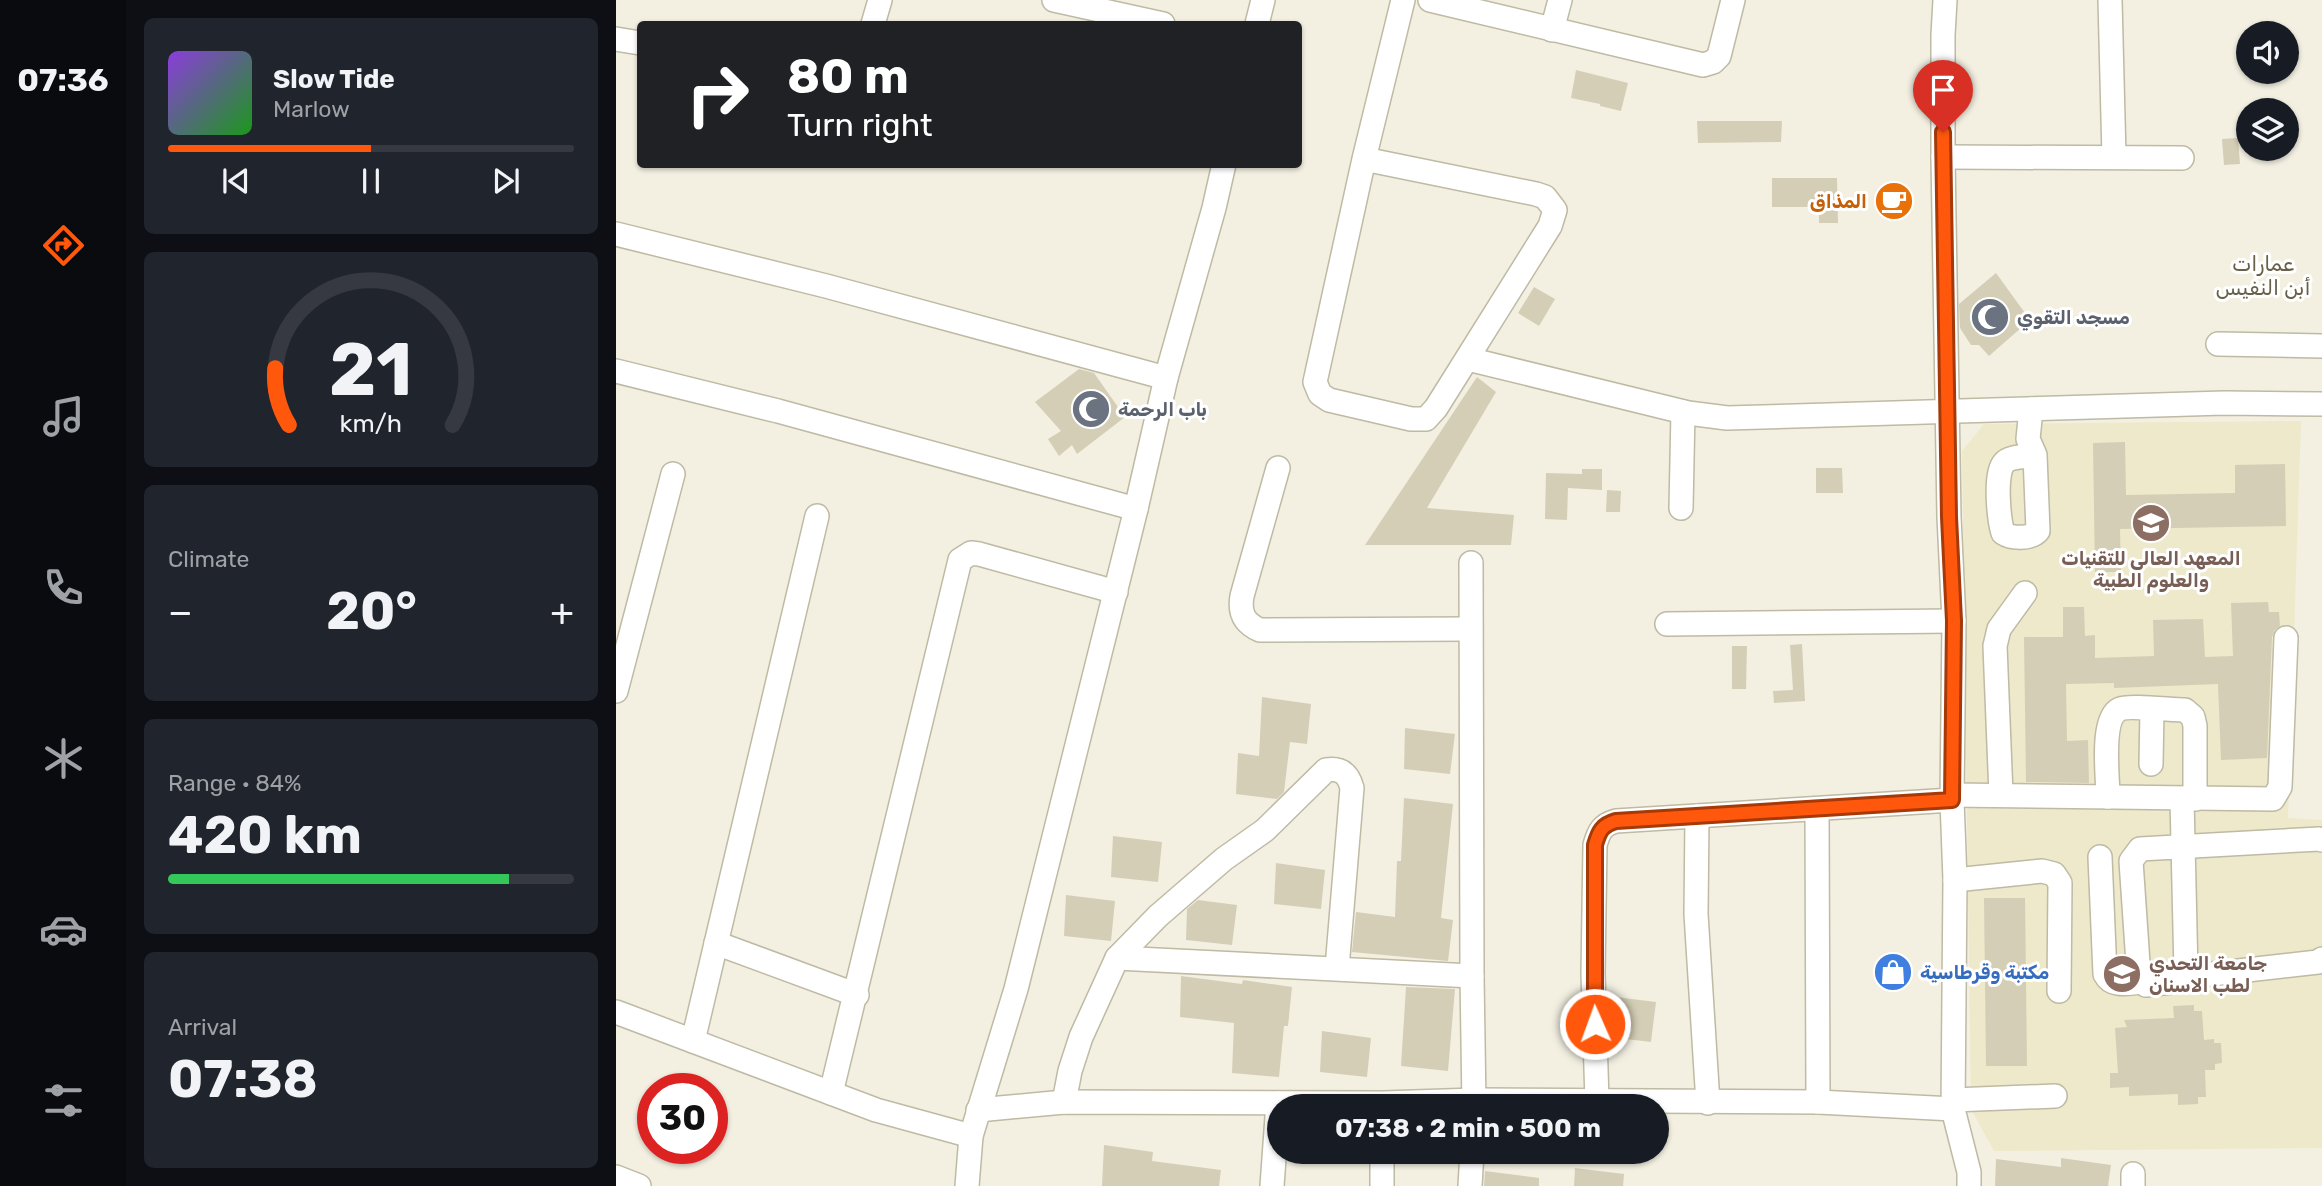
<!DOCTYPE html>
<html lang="en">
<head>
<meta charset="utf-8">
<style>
  :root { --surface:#171b24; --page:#20242c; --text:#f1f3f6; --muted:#9ea1a6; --line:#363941; --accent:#ff580c }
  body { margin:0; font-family:Rubik,"Noto Sans Arabic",sans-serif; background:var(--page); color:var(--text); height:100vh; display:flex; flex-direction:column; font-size:26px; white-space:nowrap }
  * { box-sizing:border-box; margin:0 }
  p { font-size:23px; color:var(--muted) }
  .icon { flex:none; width:38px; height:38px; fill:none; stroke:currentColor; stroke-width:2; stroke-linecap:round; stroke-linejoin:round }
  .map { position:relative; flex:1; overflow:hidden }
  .drawer { display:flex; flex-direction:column; gap:18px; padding:18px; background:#0d0f14; width:490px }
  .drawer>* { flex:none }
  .hud { position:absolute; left:21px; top:21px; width:665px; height:147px; border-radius:7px; box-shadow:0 2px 5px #0004; background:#202124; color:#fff; overflow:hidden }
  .tools { position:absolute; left:1620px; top:21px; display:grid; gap:14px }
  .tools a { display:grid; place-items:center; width:63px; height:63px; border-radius:50%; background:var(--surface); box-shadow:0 2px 5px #0004; font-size:35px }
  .speed { position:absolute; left:21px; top:1073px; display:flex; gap:14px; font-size:35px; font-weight:700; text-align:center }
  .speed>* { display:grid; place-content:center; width:91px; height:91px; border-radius:50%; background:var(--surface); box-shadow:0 2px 5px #0004; line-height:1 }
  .speed .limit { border:10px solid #d22; background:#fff; color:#111 }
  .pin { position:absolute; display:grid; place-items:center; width:60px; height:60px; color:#fff; margin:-72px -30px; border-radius:50% 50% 50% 0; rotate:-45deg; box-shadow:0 0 7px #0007 }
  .pin .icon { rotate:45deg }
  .me { position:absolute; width:77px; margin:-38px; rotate:358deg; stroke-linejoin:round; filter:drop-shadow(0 0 5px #0008) }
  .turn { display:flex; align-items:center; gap:24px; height:147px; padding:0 35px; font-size:32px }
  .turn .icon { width:91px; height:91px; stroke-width:2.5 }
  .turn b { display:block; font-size:49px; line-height:60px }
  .big { font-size:52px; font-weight:700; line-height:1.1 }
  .drawer .card { flex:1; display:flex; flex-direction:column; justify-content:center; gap:10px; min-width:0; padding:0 24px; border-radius:10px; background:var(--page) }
  .drawer .dial { align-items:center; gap:0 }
  .dial svg { height:182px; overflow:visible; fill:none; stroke:var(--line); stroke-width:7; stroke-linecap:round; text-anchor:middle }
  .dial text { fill:var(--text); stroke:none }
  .song { display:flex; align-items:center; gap:21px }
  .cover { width:84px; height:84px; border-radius:10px; background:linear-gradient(135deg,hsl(270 70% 55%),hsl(120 70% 35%)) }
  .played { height:7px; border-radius:4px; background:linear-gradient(90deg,var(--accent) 50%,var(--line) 50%) }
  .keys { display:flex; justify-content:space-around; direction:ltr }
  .heat { display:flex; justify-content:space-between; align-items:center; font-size:38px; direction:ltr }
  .charge { height:10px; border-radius:5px; background:linear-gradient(90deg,#34c759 84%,var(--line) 0) }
  .trip { position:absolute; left:651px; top:1094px; width:402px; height:70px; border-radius:35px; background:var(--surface); box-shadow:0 2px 5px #0004; font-weight:700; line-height:70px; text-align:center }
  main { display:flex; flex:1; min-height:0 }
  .dock { display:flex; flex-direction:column; width:126px; justify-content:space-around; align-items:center; background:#090b0e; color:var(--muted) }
  .dock .icon { width:49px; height:49px }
  .dock .active { color:var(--accent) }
  .dock b { font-size:32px; color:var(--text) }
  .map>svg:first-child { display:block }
  .education { fill:#ede9ca }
  .building { fill:#d4ceb6 }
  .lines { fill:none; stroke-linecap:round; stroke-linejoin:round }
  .minor-casing { stroke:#bebaa4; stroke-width:26 }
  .minor { stroke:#fff; stroke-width:23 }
  .route-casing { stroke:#a63908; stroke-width:18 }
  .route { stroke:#ff580c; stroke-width:12 }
  .labels { text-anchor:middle; stroke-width:6; stroke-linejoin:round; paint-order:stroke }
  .food-label { font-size:19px; font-weight:bold; fill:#c56008; stroke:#fff; text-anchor:end }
  .worship-label { font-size:19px; font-weight:bold; fill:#5b616d; stroke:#fff; text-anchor:start }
  .education-label { font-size:19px; font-weight:bold; fill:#785e54; stroke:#fff }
  .shop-label { font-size:19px; font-weight:bold; fill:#366cbe; stroke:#fff; text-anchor:start }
  .neighbourhood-label { font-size:21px; fill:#686048; stroke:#fff }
</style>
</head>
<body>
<main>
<nav class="dock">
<b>07:36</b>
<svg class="icon active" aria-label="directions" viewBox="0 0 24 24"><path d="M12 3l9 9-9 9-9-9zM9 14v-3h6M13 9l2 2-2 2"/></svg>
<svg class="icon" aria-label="music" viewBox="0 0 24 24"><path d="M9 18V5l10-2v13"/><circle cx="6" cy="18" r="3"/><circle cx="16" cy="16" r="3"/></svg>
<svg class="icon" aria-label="phone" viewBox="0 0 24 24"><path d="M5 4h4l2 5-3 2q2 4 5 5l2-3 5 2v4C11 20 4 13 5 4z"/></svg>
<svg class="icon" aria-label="climate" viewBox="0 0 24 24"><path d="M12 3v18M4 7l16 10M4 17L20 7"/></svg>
<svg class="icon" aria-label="car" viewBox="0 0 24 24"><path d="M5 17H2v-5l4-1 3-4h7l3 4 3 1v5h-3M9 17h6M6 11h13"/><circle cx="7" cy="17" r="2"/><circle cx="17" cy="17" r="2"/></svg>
<svg class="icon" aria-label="filters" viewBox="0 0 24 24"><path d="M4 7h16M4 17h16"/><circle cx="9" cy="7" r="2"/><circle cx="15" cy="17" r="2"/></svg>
</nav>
<section class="drawer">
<div class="card">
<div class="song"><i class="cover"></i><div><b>Slow Tide</b><p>Marlow</p></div></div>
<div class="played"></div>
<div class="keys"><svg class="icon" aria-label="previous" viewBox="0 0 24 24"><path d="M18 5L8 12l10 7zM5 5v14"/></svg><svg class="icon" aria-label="pause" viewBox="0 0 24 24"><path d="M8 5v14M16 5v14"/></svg><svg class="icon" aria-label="next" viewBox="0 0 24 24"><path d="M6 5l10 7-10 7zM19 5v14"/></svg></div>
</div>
<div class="card dial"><svg viewBox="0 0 100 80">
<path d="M14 69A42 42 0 1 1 86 69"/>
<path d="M14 69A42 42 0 0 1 8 44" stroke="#ff580c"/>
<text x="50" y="56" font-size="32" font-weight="700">21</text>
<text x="50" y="72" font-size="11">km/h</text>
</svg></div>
<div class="card"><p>Climate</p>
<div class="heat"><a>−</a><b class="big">20°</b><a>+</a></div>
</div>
<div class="card"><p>Range · 84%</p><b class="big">420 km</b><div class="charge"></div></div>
<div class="card"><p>Arrival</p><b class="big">07:38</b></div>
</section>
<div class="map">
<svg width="1706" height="1186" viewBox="0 0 1706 1186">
  <rect width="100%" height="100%" fill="#f3f0e2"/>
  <path class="education" d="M1685,421L1672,818L1706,820V1148L1378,1151L1355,1109L1346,451L1368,424Z"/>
  <g class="building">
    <path d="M960,70L1012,83L1005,111L984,106V104L955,98Z"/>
    <path d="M1081,121H1166L1165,142L1082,143Z"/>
    <path d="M1622,138L1624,164L1608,165L1606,139Z"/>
    <path d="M1156,178H1221L1222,223H1203V207H1156Z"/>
    <path d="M1380,273L1414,320L1373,356L1363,345H1355L1344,328L1343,304Z"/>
    <path d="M918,287L939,299L923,326L902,313Z"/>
    <path d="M463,369L478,373L509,417L461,454L456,445L443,456L432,439L445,431L419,402Z"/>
    <path d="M861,377L880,392L811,508L898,515L895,545H749Z"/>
    <path d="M1509,442L1510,495L1619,493V465L1669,464L1670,526L1504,529L1505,572H1479L1477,443Z"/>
    <path d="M1200,468H1226L1227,493H1200Z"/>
    <path d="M966,469H986V490L952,488L951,520L929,519L930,473L966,474Z"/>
    <path d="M991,490L1005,491L1004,512H990Z"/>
    <path d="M1652,602L1653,612H1663L1664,626L1659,630L1656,637L1651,758L1605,760L1602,684L1498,688V683L1450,684L1451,741L1472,740L1473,783L1410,782L1408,637H1447V607H1468L1469,636L1479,635V658L1538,656L1537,620L1587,619L1589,657L1617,656L1615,603Z"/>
    <path d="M1186,644L1189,701L1158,703L1157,691L1177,690L1174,645Z"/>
    <path d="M1116,646H1131L1130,689H1116Z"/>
    <path d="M646,697L695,704L691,744L674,742L668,792L661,799L620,794L622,753L643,756Z"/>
    <path d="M789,728L839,734L834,774L788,769Z"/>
    <path d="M788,798L837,804L825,918L837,920L832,961L736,952L740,912L779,917L781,861H785Z"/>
    <path d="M497,836L546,842L542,882L495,877Z"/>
    <path d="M660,863L709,870L705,909L658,904Z"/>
    <path d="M450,895L499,901L495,941L448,936Z"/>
    <path d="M1368,898H1409L1411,1066H1370Z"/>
    <path d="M582,900L621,905L616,945L570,940L571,909Z"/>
    <path d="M565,976L626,984L627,980L676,987L672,1026H668L663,1077L616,1073L618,1023L564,1017Z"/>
    <path d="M790,987L839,989L832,1071L785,1066Z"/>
    <path d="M992,996L1040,1002L1035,1042L993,1037Z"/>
    <path d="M1578,1005V1011H1586L1588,1040L1598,1039V1043H1605L1606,1063L1599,1064V1070H1589L1590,1097H1582V1104L1562,1105V1094L1513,1096V1087L1494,1088V1073H1502L1499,1028L1511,1027L1508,1020L1558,1018L1557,1006Z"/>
    <path d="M706,1031L755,1038L751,1077L704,1072Z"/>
    <path d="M488,1145L537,1152L536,1161L605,1170L603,1186H486Z"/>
    <path d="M1445,1158L1495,1165L1492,1186H1379L1380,1159L1445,1167Z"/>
    <path d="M959,1168L1008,1174L1007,1186H958Z"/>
    <path d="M869,1171L923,1178V1186H868Z"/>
  </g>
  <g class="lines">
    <g class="minor-casing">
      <g id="minor">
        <path d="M438,0L547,24"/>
        <path d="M814,0L1087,65L1097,62L1103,56L1117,0"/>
        <path d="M1329,0L1327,35V157L1333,517L1338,621L1336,800L1339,880L1337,1109L1353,1172V1186"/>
        <path d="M1494,0L1498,157"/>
        <path d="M257,24L264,0"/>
        <path d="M641,24L647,0"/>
        <path d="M936,30L944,0"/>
        <path d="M0,39L24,43"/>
        <path d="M1327,157L1566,158"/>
        <path d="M748,159L920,194L929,197L939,210L934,226L820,408L810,419H795L713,400L704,394L699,382L748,159L787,0"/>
        <path d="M0,234L210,286L550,378"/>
        <path d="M1602,344L1706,346"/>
        <path d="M852,359L1072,413L1111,418L1608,403L1706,404"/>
        <path d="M0,371L162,411L520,509"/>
        <path d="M1415,409L1412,439L1419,455L1422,531C1415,539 1396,539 1387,533C1383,520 1378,474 1388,463C1393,456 1411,457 1419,455"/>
        <path d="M662,468L626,596C623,613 628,623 644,630L854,629"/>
        <path d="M1065,508L1067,412"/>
        <path d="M855,563L856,976L858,1106"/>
        <path d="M1051,624L1338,621"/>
        <path d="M0,691L57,474"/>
        <path d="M1535,764L1536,709"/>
        <path d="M1336,795L1657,799L1664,787L1670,638"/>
        <path d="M1385,795L1379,646L1383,629L1409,593"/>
        <path d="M1492,797C1492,778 1484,718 1504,709C1513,705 1556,710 1569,710L1577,717L1579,726V799"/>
        <path d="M1566,799L1570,973L1564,981L1530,985L1523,978L1515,861L1524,849L1703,839L1706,840"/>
        <path d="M1201,809L1202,1102"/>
        <path d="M1081,816L1080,914L1092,1103"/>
        <path d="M1484,857L1489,974C1496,988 1513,983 1526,982"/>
        <path d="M1339,880L1426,871L1438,874L1444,883L1443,991"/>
        <path d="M100,943L241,995"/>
        <path d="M501,958L856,976"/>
        <path d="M1569,977L1702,962L1706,959"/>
        <path d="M0,1012L260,1110L355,1136"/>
        <path d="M77,1041L201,516"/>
        <path d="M215,1093L344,560L355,553L363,554L500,592"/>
        <path d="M1337,1100L1439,1096"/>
        <path d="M981,1101L977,973L979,845C983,831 986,825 1000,821L1336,800"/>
        <path d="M448,1102L454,1071L465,1037L501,958L542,916L608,859L649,830L710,770C725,768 732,773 736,788L721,968"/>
        <path d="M362,1110L448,1102L767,1103L859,1100L1202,1102L1337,1109"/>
        <path d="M0,1177L23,1186"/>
        <path d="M351,1186L355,1136L400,989L520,509L550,378L598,208L608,164"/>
        <path d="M656,1186L662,1103"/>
        <path d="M766,1186V1152"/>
        <path d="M854,1186L856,1152"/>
        <path d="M1517,1186V1174"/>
      </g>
    </g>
    <use href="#minor" class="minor"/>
  </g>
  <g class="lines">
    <g class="route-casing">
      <path id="route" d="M979,1024V845C983,831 986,825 1000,821L1336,800L1338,621L1333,517L1327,132"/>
    </g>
    <use href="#route" class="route"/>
  </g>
  <defs>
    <g id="cafe-disc" transform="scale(2.0125)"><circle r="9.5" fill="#e8710a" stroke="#fff"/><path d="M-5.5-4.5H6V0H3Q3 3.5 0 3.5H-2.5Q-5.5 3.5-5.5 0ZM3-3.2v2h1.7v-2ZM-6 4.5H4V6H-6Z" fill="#fff"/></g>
    <g id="mosque-disc" transform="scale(2.0125)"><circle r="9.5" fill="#6b7280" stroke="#fff"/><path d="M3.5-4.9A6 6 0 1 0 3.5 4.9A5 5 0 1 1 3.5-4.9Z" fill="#fff"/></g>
    <g id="university-disc" transform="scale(2.0125)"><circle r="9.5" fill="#8d6e63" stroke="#fff"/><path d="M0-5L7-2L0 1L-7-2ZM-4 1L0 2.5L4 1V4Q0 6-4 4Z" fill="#fff"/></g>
    <g id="shop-disc" transform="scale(2.0125)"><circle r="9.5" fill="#3f7fe0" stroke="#fff"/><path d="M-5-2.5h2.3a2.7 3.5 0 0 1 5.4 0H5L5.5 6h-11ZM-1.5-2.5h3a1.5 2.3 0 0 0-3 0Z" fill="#fff"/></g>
  </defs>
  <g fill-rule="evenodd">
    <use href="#cafe-disc" x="1278" y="201"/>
    <use href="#mosque-disc" x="1374" y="317"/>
    <use href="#mosque-disc" x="475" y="409"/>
    <use href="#university-disc" x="1535" y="523"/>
    <use href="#shop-disc" x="1277" y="972"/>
    <use href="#university-disc" x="1506" y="974"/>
  </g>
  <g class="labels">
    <g class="food-label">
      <text x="1251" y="208">المذاق</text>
    </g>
    <g class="worship-label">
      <text x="1401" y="324">مسجد التقوي</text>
      <text x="502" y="416">باب الرحمة</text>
    </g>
    <g class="education-label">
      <text x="1535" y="565">المعهد العالي للتقنيات<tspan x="1535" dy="22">والعلوم الطبية</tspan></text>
      <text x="1533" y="970" text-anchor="start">جامعة التحدي<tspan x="1533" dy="22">لطب الاسنان</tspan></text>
    </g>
    <g class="shop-label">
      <text x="1304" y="979">مكتبة وقرطاسية</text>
    </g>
    <g class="neighbourhood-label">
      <text x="1647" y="271">عمارات<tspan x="1647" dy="24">أبن النفيس</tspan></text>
    </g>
  </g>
</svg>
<div class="tools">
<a><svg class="icon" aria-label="sound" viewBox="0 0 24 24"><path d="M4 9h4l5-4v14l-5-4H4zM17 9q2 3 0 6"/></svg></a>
<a><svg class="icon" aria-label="layers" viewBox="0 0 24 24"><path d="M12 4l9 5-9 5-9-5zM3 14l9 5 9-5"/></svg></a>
</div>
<div class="speed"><div class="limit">30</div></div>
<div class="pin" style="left:1327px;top:132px;background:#d93025"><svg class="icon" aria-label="arrive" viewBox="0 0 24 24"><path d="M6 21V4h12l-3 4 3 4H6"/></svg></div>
<svg class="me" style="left:979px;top:1024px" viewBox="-20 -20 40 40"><circle r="17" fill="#ff580c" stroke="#fff" stroke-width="3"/><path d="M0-11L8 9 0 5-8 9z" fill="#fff"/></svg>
<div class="trip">07:38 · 2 min · 500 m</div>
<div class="hud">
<div class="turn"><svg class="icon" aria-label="right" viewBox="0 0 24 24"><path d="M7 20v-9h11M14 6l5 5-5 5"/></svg><div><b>80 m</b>Turn right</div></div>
</div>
</div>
</main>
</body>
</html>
